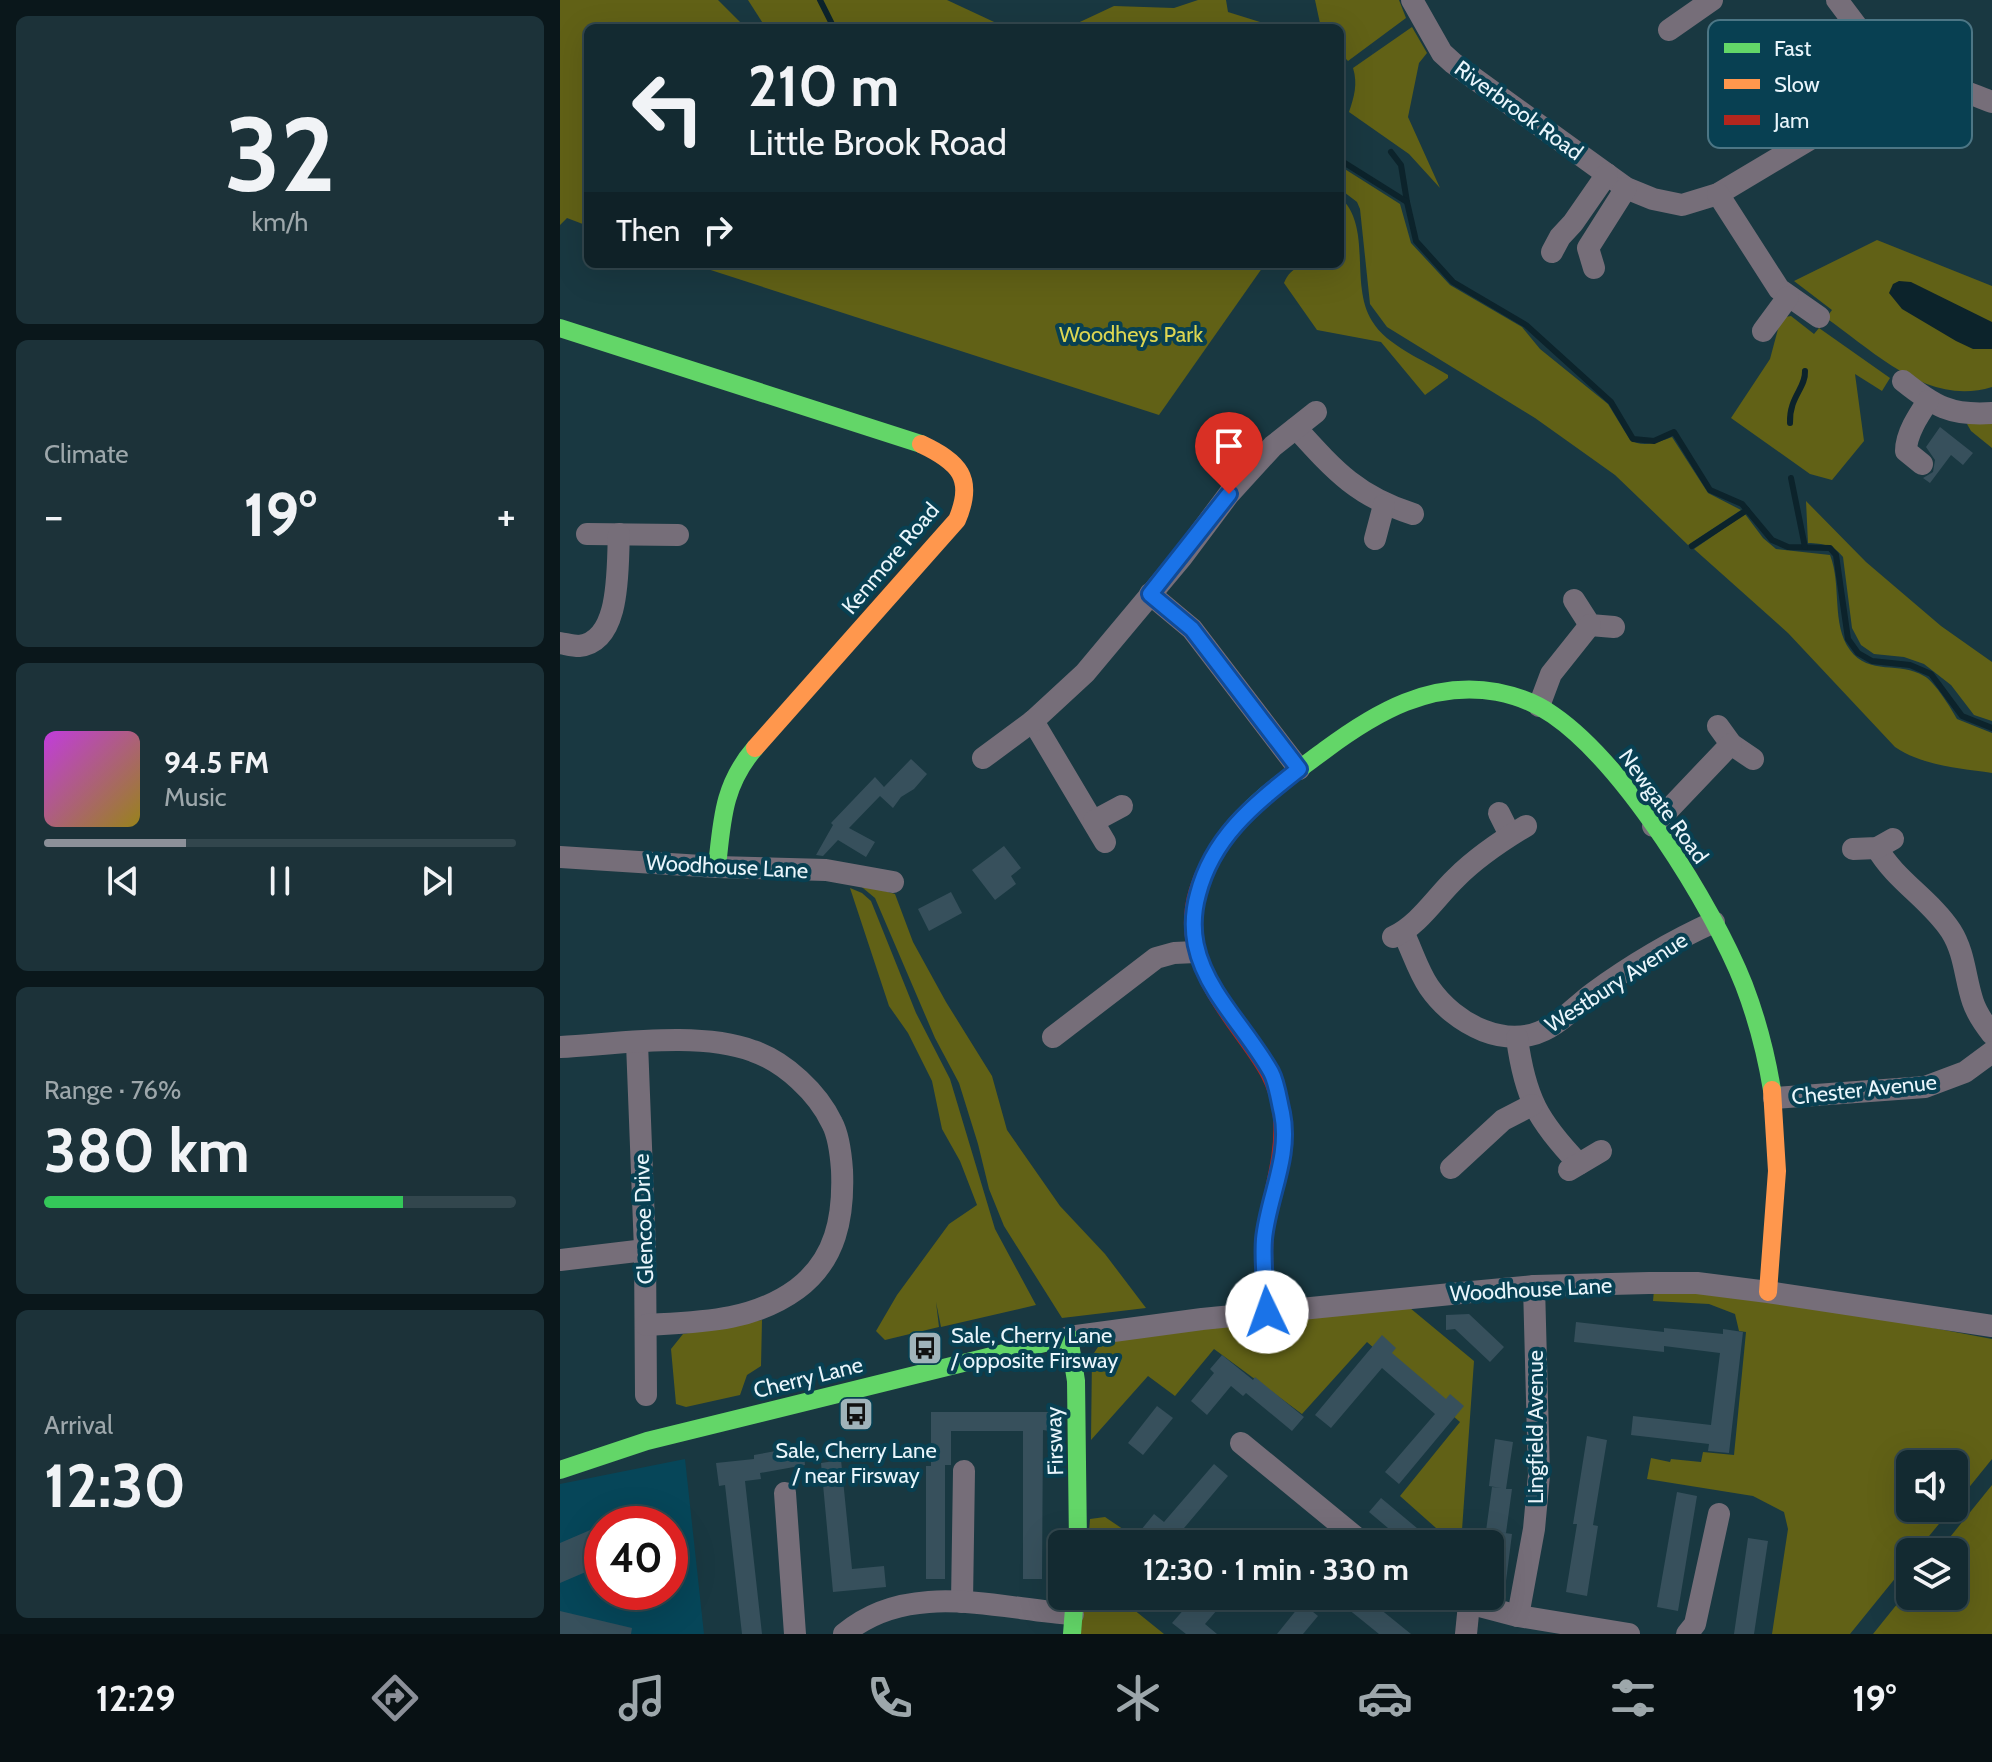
<!DOCTYPE html>
<html lang="en">
<head>
<meta charset="utf-8">
<style>
  :root { --surface:#132a31; --page:#1c3239; --text:#f1f3f6; --muted:#9da7ab; --line:#32464d; --accent:#8c9099 }
  body { margin:0; font-family:Cabin,sans-serif; background:var(--page); color:var(--text); height:100vh; display:flex; flex-direction:column; font-size:30px; white-space:nowrap }
  * { box-sizing:border-box; margin:0 }
  p { font-size:26px; color:var(--muted) }
  .icon { flex:none; width:44px; height:44px; fill:none; stroke:currentColor; stroke-width:2; stroke-linecap:round; stroke-linejoin:round }
  .map { position:relative; flex:1; overflow:hidden }
  .details { display:flex; flex-direction:column; gap:16px; padding:16px; background:#0a171b; width:560px }
  .details>* { flex:none }
  .banner { position:absolute; left:24px; top:24px; width:760px; height:244px; border-radius:12px; box-shadow:0 8px 32px #0002,0 0 0 2px var(--line); background:#132a31; color:var(--text); overflow:hidden }
  .fabs { position:absolute; left:1336px; top:1450px; display:grid; gap:16px }
  .fabs a { display:grid; place-items:center; width:72px; height:72px; border-radius:12px; background:var(--surface); box-shadow:0 8px 32px #0002,0 0 0 2px var(--line); font-size:40px }
  .speed { position:absolute; left:24px; top:1506px; display:flex; gap:16px; font-size:40px; font-weight:700; text-align:center }
  .speed>* { display:grid; place-content:center; width:104px; height:104px; border-radius:50%; background:var(--surface); box-shadow:0 8px 32px #0002,0 0 0 2px var(--line); line-height:1 }
  .speed .limit { border:12px solid #d22; background:#fff; color:#111 }
  .pin { position:absolute; display:grid; place-items:center; width:68px; height:68px; color:#fff; margin:-82px -34px; border-radius:50% 50% 50% 0; rotate:-45deg; box-shadow:0 0 8px #0007 }
  .pin .icon { rotate:45deg }
  .me { position:absolute; width:88px; margin:-44px; rotate:357deg; stroke-linejoin:round; filter:drop-shadow(0 0 6px #0008) }
  .turn { display:flex; align-items:center; gap:28px; height:168px; padding:0 32px; font-size:36px }
  .turn .icon { width:104px; height:104px; stroke-width:2.5 }
  .turn b { display:block; font-size:56px; line-height:68px }
  .then { display:flex; align-items:center; height:76px; padding:0 32px; background:#0003; gap:16px; font-size:30px }
  .big { font-size:60px; font-weight:800; line-height:1.1 }
  .details .tile { flex:1; display:flex; flex-direction:column; justify-content:center; gap:12px; min-width:0; padding:0 28px; border-radius:12px; background:var(--page) }
  .details .dial { align-items:center; gap:0 }
  .dial b { font-size:104px; line-height:1 }
  .song { display:flex; align-items:center; gap:24px }
  .cover { width:96px; height:96px; border-radius:12px; background:linear-gradient(135deg,hsl(290 70% 55%),hsl(50 70% 35%)) }
  .played { height:8px; border-radius:4px; background:linear-gradient(90deg,var(--accent) 30%,var(--line) 30%) }
  .keys { display:flex; justify-content:space-around; direction:ltr }
  .heat { display:flex; justify-content:space-between; align-items:center; font-size:44px; direction:ltr }
  .charge { height:12px; border-radius:6px; background:linear-gradient(90deg,#34c759 76%,var(--line) 0) }
  .trip { position:absolute; left:488px; top:1530px; width:456px; height:80px; border-radius:12px; background:var(--surface); box-shadow:0 8px 32px #0002,0 0 0 2px var(--line); font-weight:800; line-height:80px; text-align:center }
  .tab-bar { display:flex; height:128px; justify-content:space-around; align-items:center; background:#081114; color:var(--muted) }
  .tab-bar .icon { width:56px; height:56px }
  .tab-bar .selected { color:var(--accent) }
  .tab-bar b { font-size:36px; color:var(--text) }
  main { display:flex; flex:1; min-height:0 }
  .map>svg:first-child { display:block }
  .built { fill:#064659; fill-rule:evenodd }
  .green { fill:#616116 }
  .water { fill:#0c232b }
  .lines { fill:none; stroke-linecap:round; stroke-linejoin:round }
  .stream { stroke:#0c232b; stroke-width:6 }
  .building { fill:#37505c }
  .street { stroke:#766e79; stroke-width:22 }
  .fast { stroke:#63d668; stroke-width:18 }
  .slow { stroke:#ff974d; stroke-width:18 }
  .jam { stroke:#b3261e; stroke-width:18 }
  .route-casing { stroke:#114b97; stroke-width:20 }
  .route { stroke:#1a73e8; stroke-width:14 }
  .labels { text-anchor:middle; stroke-width:8; stroke-linejoin:round; paint-order:stroke }
  .street-label { font-size:22px; fill:#e9f5fb; stroke:#084052 }
  .park-label { font-size:22px; fill:#dcd551; stroke:#084052 }
  .poi-label { font-size:22px; fill:#e9f5fb; stroke:#084052; text-anchor:start }
  .key { fill:#084052; stroke:#4c7685; stroke-width:2 }
  .key-label { font-size:22px; fill:#e9f5fb }
</style>
</head>
<body>
<main>
<section class="details">
<div class="tile dial"><b>32</b><p>km/h</p></div>
<div class="tile"><p>Climate</p>
<div class="heat"><a>−</a><b class="big">19°</b><a>+</a></div>
</div>
<div class="tile">
<div class="song"><i class="cover"></i><div><b>94.5 FM</b><p>Music</p></div></div>
<div class="played"></div>
<div class="keys"><svg class="icon" aria-label="previous" viewBox="0 0 24 24"><path d="M18 5L8 12l10 7zM5 5v14"/></svg><svg class="icon" aria-label="pause" viewBox="0 0 24 24"><path d="M8 5v14M16 5v14"/></svg><svg class="icon" aria-label="next" viewBox="0 0 24 24"><path d="M6 5l10 7-10 7zM19 5v14"/></svg></div>
</div>
<div class="tile"><p>Range · 76%</p><b class="big">380 km</b><div class="charge"></div></div>
<div class="tile"><p>Arrival</p><b class="big">12:30</b></div>
</section>
<div class="map">
<svg width="1432" height="1634" viewBox="0 0 1432 1634">
  <rect width="100%" height="100%" fill="#193841"/>
  <path class="built" d="M125,1459L144,1634H0V1484ZM42,1524H110V1592H42Z"/>
  <g class="green">
    <path d="M0,0H158L186,28H28V226L7,218L0,225Z"/>
    <path d="M188,0H387L447,28H206Z"/>
    <path d="M638,0H666L668,12L700,22L699,28H507L554,6L614,8Z"/>
    <path d="M755,0H839L846,18L788,61L780,53V28H761Z"/>
    <path d="M852,27L867,53L859,63L848,117L880,188L849,154L789,112C794,97 798,84 793,68Z"/>
    <path d="M780,166L840,204L851,243L890,285L962,327L980,349L1048,404L1070,440C1083,448 1099,442 1112,437L1148,493L1181,510L1128,545L1055,475L975,418L827,327L810,304L800,209L797,202L780,189Z"/>
    <path d="M780,197C813,227 789,284 812,321C827,346 864,360 888,375V378L865,395L821,342L757,330L724,283C734,259 757,264 780,264Z"/>
    <path d="M1317,240L1432,286V387C1368,407 1315,352 1266,318L1272,310L1234,281Z"/>
    <path d="M132,264H705L599,415Z"/>
    <path d="M1231,316L1254,334L1259,328L1330,378L1322,391L1295,374L1304,441L1272,480L1250,474L1171,418L1210,359L1218,329L1225,317Z"/>
    <path d="M1432,421V448L1411,431L1407,424Z"/>
    <path d="M1246,501L1306,562L1381,626L1432,662V721L1414,715L1391,685L1364,664L1344,657L1314,654L1301,645L1292,628L1283,557C1273,544 1263,544 1248,543Z"/>
    <path d="M1185,514L1203,538L1216,549L1270,555C1282,585 1271,624 1290,650C1309,676 1340,661 1364,676C1375,682 1391,708 1397,719L1432,733V773C1399,768 1363,766 1335,747L1228,633L1134,549Z"/>
    <path d="M297,883L335,894L353,942L386,1002L432,1076L447,1130L500,1206L545,1254L586,1308L502,1318L444,1226L429,1189L418,1144L399,1083L375,1038L315,898Z"/>
    <path d="M290,888L302,893L311,901L356,1013L390,1079L435,1229L476,1305L381,1327L376,1302L379,1327L325,1340L316,1331L337,1295L389,1224L417,1205L400,1161L382,1129L372,1081L348,1033L329,1006Z"/>
    <path d="M1094,1290L1209,1297L1432,1339V1459L1394,1506V1464H1350V1508H1392L1356,1552H1350V1560L1290,1634H1212L1228,1529L1224,1512L1193,1496L1087,1479L1091,1458L1110,1462L1111,1459L1141,1462L1143,1452L1174,1455L1186,1332L1179,1331L1175,1314L1149,1304L1093,1301Z"/>
    <path d="M850,1308L914,1361L901,1544H894L840,1496L900,1422L807,1342L742,1414L654,1349L615,1396L588,1376L531,1440L532,1356L544,1338Z"/>
    <path d="M202,1320L201,1366L187,1375L180,1395L126,1407L116,1404L111,1349L123,1334Z"/>
    <path d="M1432,1485V1634H1313L1350,1588V1596H1394V1552H1378Z"/>
    <path d="M545,1517L585,1544H528L530,1519Z"/>
    <path d="M522,1596H582L573,1609L604,1634H518Z"/>
  </g>
  <path class="water" d="M1339,281L1351,282L1432,322V349H1413L1396,341L1342,309L1329,293L1333,284Z"/>
  <g class="lines">
    <g class="stream">
      <path d="M260,0L274,28"/>
      <path d="M831,152L841,165L847,202"/>
      <path d="M780,160L847,202L856,241L893,282L966,325L1051,402L1073,439L1094,441L1114,432L1150,490L1182,504L1212,540L1228,547L1270,548L1276,555L1288,639L1298,653L1312,661L1350,665L1371,674L1402,716L1432,728"/>
      <path d="M1230,423C1229,397 1246,388 1245,371"/>
      <path d="M1231,478L1245,547"/>
      <path d="M1132,546L1187,510"/>
    </g>
  </g>
  <g class="building">
    <path d="M1380,427L1413,453L1403,465L1391,455L1370,483L1363,478L1373,472L1375,460L1366,447Z"/>
    <path d="M351,759L367,774L354,789L341,797L333,808L320,796L289,828L315,842L306,857L278,840L263,856L256,855L273,825L271,823L315,777L324,787Z"/>
    <path d="M444,846L461,868L451,876L456,884L435,900L412,870Z"/>
    <path d="M391,892L402,913L369,931L358,909Z"/>
    <path d="M909,1314L944,1347L930,1362L895,1329L886,1330V1315Z"/>
    <path d="M1016,1322L1104,1332V1328L1163,1334V1329L1183,1332L1169,1453L1148,1451L1149,1444L1071,1435L1073,1416L1151,1425L1160,1353L1104,1346V1352L1014,1342Z"/>
    <path d="M822,1335L836,1348L832,1353L886,1399L890,1394L904,1406L839,1484L825,1472L875,1414L822,1368L771,1428L755,1415Z"/>
    <path d="M662,1355L693,1380L695,1377L744,1417L732,1431L686,1393L683,1396L671,1386L647,1415L631,1401L654,1373L650,1369Z"/>
    <path d="M597,1406L613,1418L583,1455L568,1443Z"/>
    <path d="M371,1412H489V1431L483,1430L482,1579H463V1431H391V1465H385V1579H366V1466H371Z"/>
    <path d="M1027,1436L1047,1440L1033,1525L1038,1526L1027,1596L1006,1592L1017,1524H1013Z"/>
    <path d="M935,1439L953,1442L946,1489H952L946,1533L938,1532L952,1534L946,1581L930,1579L932,1531H926L932,1487L941,1488L929,1486Z"/>
    <path d="M243,1446L245,1465L200,1473L201,1479L185,1481L202,1634H182L165,1485L159,1486L156,1463L194,1459V1455Z"/>
    <path d="M281,1460L292,1569L324,1566L326,1587L273,1592L261,1463Z"/>
    <path d="M654,1464L668,1476L619,1534L630,1544H598L581,1530L594,1514L604,1522Z"/>
    <path d="M1117,1492L1137,1496L1118,1611L1097,1607Z"/>
    <path d="M821,1498L876,1544H847L809,1512Z"/>
    <path d="M42,1525V1565L0,1583V1543Z"/>
    <path d="M1188,1538L1208,1541L1194,1634H1174Z"/>
    <path d="M644,1596H669L645,1624L657,1634H626L612,1623L626,1607L631,1611Z"/>
    <path d="M772,1596H804L851,1634H819Z"/>
    <path d="M742,1603L758,1616L743,1634H717Z"/>
    <path d="M0,1611L72,1628L71,1634H0Z"/>
  </g>
  <g class="lines">
    <g class="street">
      <path d="M852,0L882,53L893,63L1066,188L1093,199L1122,205L1158,194L1341,85C1374,77 1401,90 1432,102"/>
      <path d="M1277,0L1341,85"/>
      <path d="M1109,30L1152,0"/>
      <path d="M1158,194L1219,289L1259,317"/>
      <path d="M992,252L1000,237L1013,223L1047,174"/>
      <path d="M1034,268L1028,248L1066,188"/>
      <path d="M1203,331L1228,297"/>
      <path d="M1343,381C1374,406 1391,416 1432,413"/>
      <path d="M736,428C775,471 797,496 853,514"/>
      <path d="M1362,464L1346,451C1346,434 1358,416 1368,401"/>
      <path d="M27,534L118,535"/>
      <path d="M815,539L824,505"/>
      <path d="M590,594L632,629L739,769"/>
      <path d="M1014,600L1030,625L1054,627"/>
      <path d="M0,643C6,644 13,646 19,646C62,642 57,566 59,534"/>
      <path d="M979,706L991,674L1030,625"/>
      <path d="M473,721L545,842"/>
      <path d="M1158,726L1171,744L1193,759"/>
      <path d="M423,758L473,721L525,673L622,557L669,494L713,446L756,412"/>
      <path d="M939,813L950,835"/>
      <path d="M534,821L562,806"/>
      <path d="M1093,826L1171,744"/>
      <path d="M1317,848C1335,880 1371,900 1391,931C1405,953 1405,979 1413,1002C1417,1014 1425,1025 1432,1034"/>
      <path d="M1293,849L1317,848L1333,839"/>
      <path d="M0,857L157,867L266,870L333,882"/>
      <path d="M843,932C852,950 858,971 869,987C895,1025 948,1052 990,1027C1006,1018 1018,1004 1033,993C1070,966 1112,941 1154,922"/>
      <path d="M833,937C859,925 876,897 896,878C917,857 941,841 966,826"/>
      <path d="M493,1037L596,958L614,953L636,952"/>
      <path d="M957,1038C965,1098 978,1121 1019,1164"/>
      <path d="M77,1043L85,1250L86,1395"/>
      <path d="M0,1047C58,1044 139,1031 193,1051C225,1062 258,1093 272,1123C279,1136 281,1156 282,1170C284,1217 276,1260 237,1289C192,1322 139,1322 86,1325"/>
      <path d="M1214,1098L1365,1087L1405,1072L1432,1052"/>
      <path d="M891,1168L943,1120L972,1105"/>
      <path d="M1009,1170L1041,1151"/>
      <path d="M0,1260L85,1250"/>
      <path d="M509,1337L642,1319L901,1293L974,1286L1089,1283H1137L1208,1292L1432,1326"/>
      <path d="M681,1443L804,1544"/>
      <path d="M225,1493L235,1634"/>
      <path d="M882,1596L958,1616L1069,1634"/>
      <path d="M402,1602L404,1471"/>
      <path d="M958,1616L974,1529L979,1475L974,1286"/>
      <path d="M284,1634C349,1579 438,1609 513,1614"/>
      <path d="M906,1634L909,1604"/>
      <path d="M1127,1634L1135,1624L1159,1514"/>
    </g>
    <g class="fast">
      <path d="M0,328L361,444"/>
      <path d="M665,838C691,802 730,776 765,750C816,712 871,680 937,692C957,696 976,703 993,715C1064,764 1152,904 1184,985C1197,1019 1206,1053 1212,1090"/>
      <path d="M157,867C162,820 163,785 195,748"/>
      <path d="M0,1470L87,1441L509,1337L516,1381L518,1544"/>
      <path d="M512,1634L515,1596"/>
    </g>
    <g class="slow">
      <path d="M195,748L397,520C415,478 399,462 361,444"/>
      <path d="M1208,1292L1217,1171L1212,1090"/>
    </g>
    <path class="jam" d="M665,838C611,915 631,962 681,1031C702,1060 719,1081 722,1118C725,1157 711,1195 705,1233C702,1259 706,1286 707,1312"/>
  </g>
  <g class="lines">
    <g class="route-casing">
      <path id="route" d="M669,494L590,594L632,629L739,769C695,804 653,836 638,894C628,930 636,960 656,992C673,1019 695,1044 711,1072C717,1083 719,1101 722,1113C731,1157 708,1197 704,1239C702,1263 706,1289 707,1312"/>
    </g>
    <use href="#route" class="route"/>
  </g>
  <defs>
    <g id="bus-square" transform="scale(1.8)"><rect x="-9" y="-9" width="18" height="18" rx="4" fill="#a0b3ba" stroke="#084052"/><path d="M-5-6H5V4H4V6H2V4H-2V6H-4V4H-5ZM-3.5-4V0h7V-4ZM-3.5 1.2v1.5H-2V1.2ZM2 1.2v1.5H3.5V1.2Z" fill="#111"/></g>
  </defs>
  <g fill-rule="evenodd">
    <use href="#bus-square" x="365" y="1348"/>
    <use href="#bus-square" x="296" y="1414"/>
  </g>
  <g class="labels">
    <g class="street-label">
      <text transform="translate(959 110) rotate(36)" y="8">Riverbrook Road</text>
      <text transform="translate(330 558) rotate(-50)" y="8">Kenmore Road</text>
      <text transform="translate(1104 806) rotate(54)" y="8">Newgate Road</text>
      <text transform="translate(167 866) rotate(3)" y="8">Woodhouse Lane</text>
      <text transform="translate(1056 982) rotate(-33)" y="8">Westbury Avenue</text>
      <text transform="translate(1304 1089) rotate(-6)" y="8">Chester Avenue</text>
      <text transform="translate(83 1219) rotate(-92)" y="8">Glencoe Drive</text>
      <text transform="translate(971 1289) rotate(-3)" y="8">Woodhouse Lane</text>
      <text transform="translate(248 1377) rotate(-14)" y="8">Cherry Lane</text>
      <text transform="translate(975 1427) rotate(-90)" y="8">Lingfield Avenue</text>
      <text transform="translate(494 1441) rotate(-92)" y="8">Firsway</text>
    </g>
    <g class="park-label">
      <text x="571" y="342">Woodheys Park</text>
    </g>
    <g class="poi-label">
      <text x="391" y="1343">Sale, Cherry Lane<tspan x="391" dy="25">/ opposite Firsway</tspan></text>
      <text x="296" y="1458" text-anchor="middle">Sale, Cherry Lane<tspan x="296" dy="25">/ near Firsway</tspan></text>
    </g>
  </g>
  <rect x="1148" y="20" width="264" height="128" rx="12" class="key"/>
  <rect x="1164" y="43" width="36" height="10" fill="#63d668"/>
  <rect x="1164" y="79" width="36" height="10" fill="#ff974d"/>
  <rect x="1164" y="115" width="36" height="10" fill="#b3261e"/>
  <g class="key-label">
    <text x="1214" y="56">Fast</text>
    <text x="1214" y="92">Slow</text>
    <text x="1214" y="128">Jam</text>
  </g>
</svg>
<div class="fabs">
<a><svg class="icon" aria-label="sound" viewBox="0 0 24 24"><path d="M4 9h4l5-4v14l-5-4H4zM17 9q2 3 0 6"/></svg></a>
<a><svg class="icon" aria-label="layers" viewBox="0 0 24 24"><path d="M12 4l9 5-9 5-9-5zM3 14l9 5 9-5"/></svg></a>
</div>
<div class="speed"><div class="limit">40</div></div>
<div class="pin" style="left:669px;top:494px;background:#d93025"><svg class="icon" aria-label="arrive" viewBox="0 0 24 24"><path d="M6 21V4h12l-3 4 3 4H6"/></svg></div>
<svg class="me" style="left:707px;top:1312px" viewBox="-20 -20 40 40"><circle r="19" fill="#fff"/><path d="M0-13L10 11 0 6-10 11z" fill="#1a73e8"/></svg>
<div class="trip">12:30 · 1 min · 330 m</div>
<div class="banner">
<div class="turn"><svg class="icon" aria-label="left" viewBox="0 0 24 24"><path d="M17 20v-9H6M10 6l-5 5 5 5"/></svg><div><b>210 m</b>Little Brook Road</div></div>
<div class="then">Then<svg class="icon" aria-label="right" viewBox="0 0 24 24"><path d="M7 20v-9h11M14 6l5 5-5 5"/></svg></div>
</div>
</div>
</main>
<nav class="tab-bar">
<b>12:29</b>
<svg class="icon selected" aria-label="directions" viewBox="0 0 24 24"><path d="M12 3l9 9-9 9-9-9zM9 14v-3h6M13 9l2 2-2 2"/></svg>
<svg class="icon" aria-label="music" viewBox="0 0 24 24"><path d="M9 18V5l10-2v13"/><circle cx="6" cy="18" r="3"/><circle cx="16" cy="16" r="3"/></svg>
<svg class="icon" aria-label="phone" viewBox="0 0 24 24"><path d="M5 4h4l2 5-3 2q2 4 5 5l2-3 5 2v4C11 20 4 13 5 4z"/></svg>
<svg class="icon" aria-label="climate" viewBox="0 0 24 24"><path d="M12 3v18M4 7l16 10M4 17L20 7"/></svg>
<svg class="icon" aria-label="car" viewBox="0 0 24 24"><path d="M5 17H2v-5l4-1 3-4h7l3 4 3 1v5h-3M9 17h6M6 11h13"/><circle cx="7" cy="17" r="2"/><circle cx="17" cy="17" r="2"/></svg>
<svg class="icon" aria-label="filters" viewBox="0 0 24 24"><path d="M4 7h16M4 17h16"/><circle cx="9" cy="7" r="2"/><circle cx="15" cy="17" r="2"/></svg>
<b>19°</b>
</nav>
</body>
</html>
